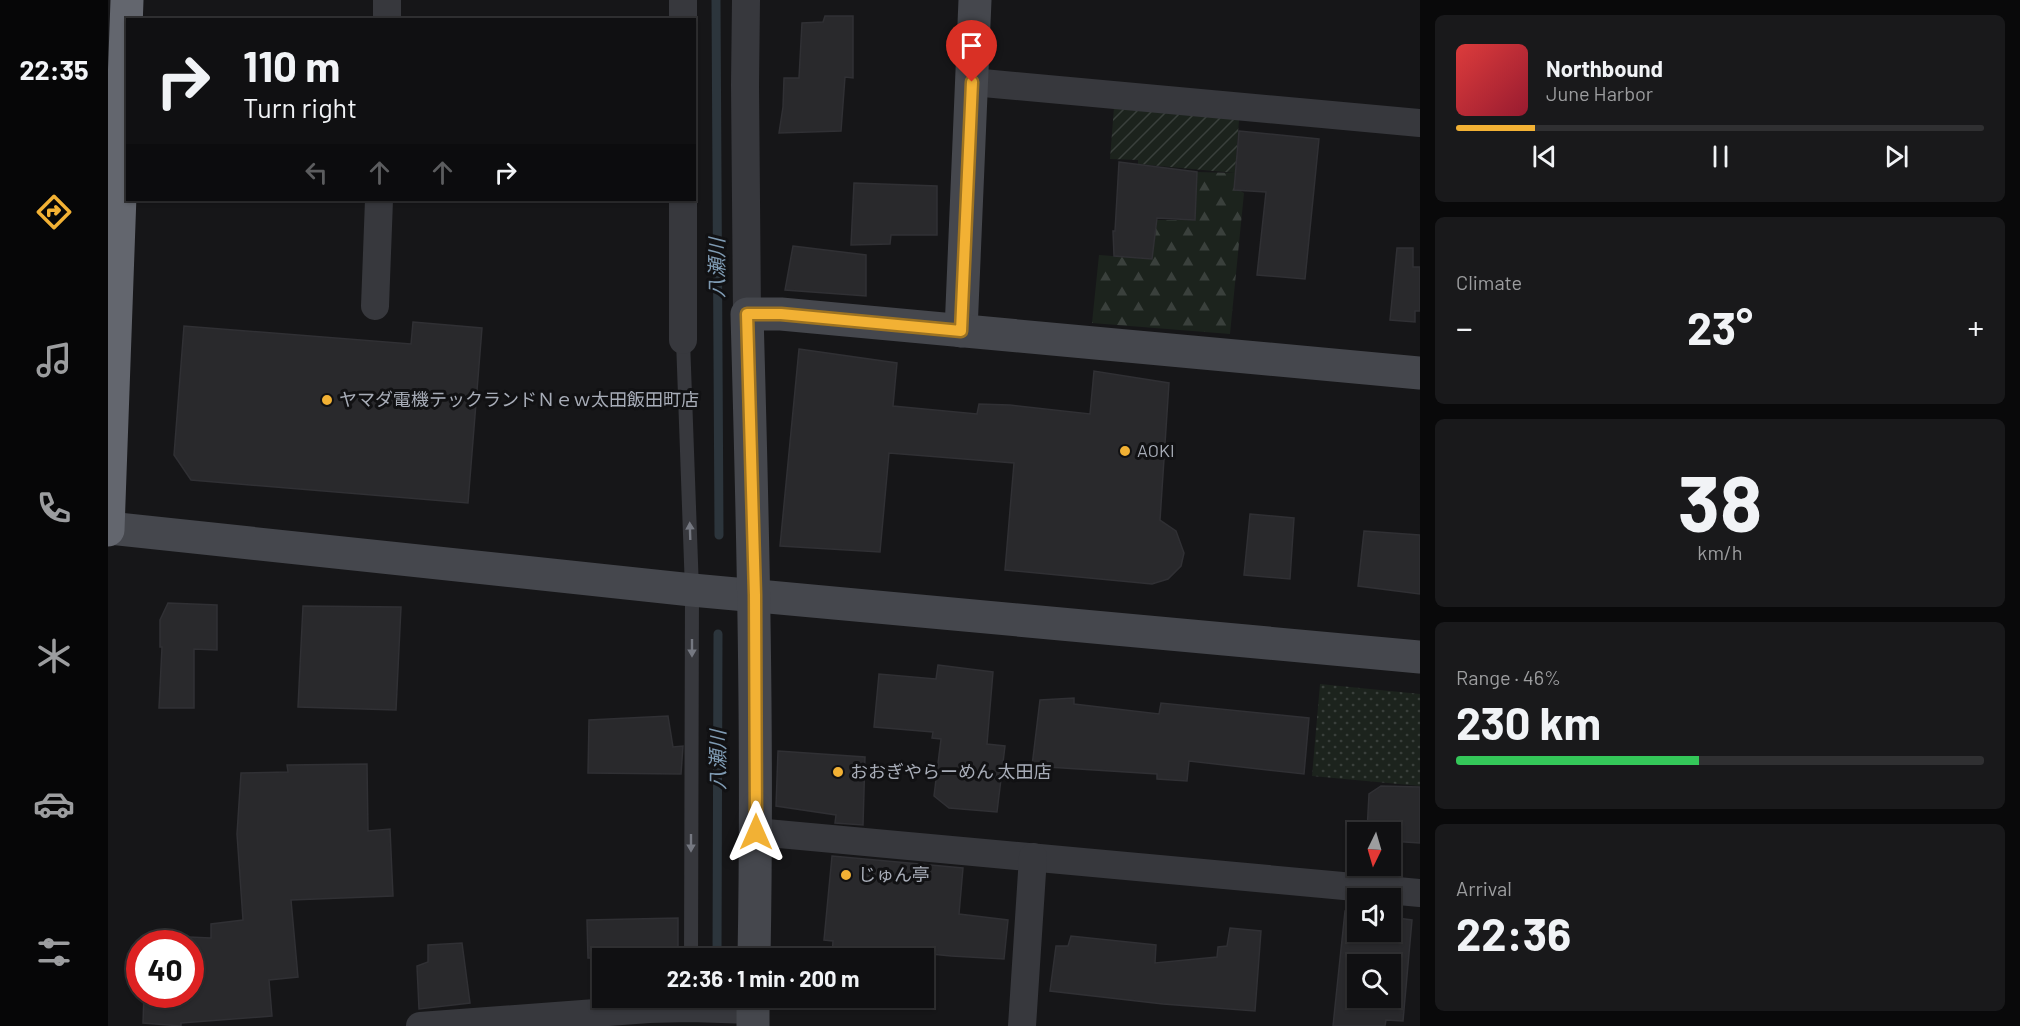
<!DOCTYPE html>
<html lang="en">
<head>
<meta charset="utf-8">
<style>
  :root { --surface:#101012; --page:#19191b; --text:#f1f3f6; --muted:#9c9d9f; --line:#303032; --accent:#f2b134 }
  body { margin:0; font-family:Barlow,"Noto Sans JP",sans-serif; background:var(--page); color:var(--text); height:100vh; display:flex; flex-direction:column; font-size:22px; white-space:nowrap }
  * { box-sizing:border-box; margin:0 }
  p { font-size:20px; color:var(--muted) }
  .icon { flex:none; width:33px; height:33px; fill:none; stroke:currentColor; stroke-width:2; stroke-linecap:round; stroke-linejoin:round }
  .map { position:relative; flex:1; overflow:hidden }
  .side { display:flex; flex-direction:column; gap:15px; padding:15px; background:#09090a; width:600px }
  .side>* { flex:none }
  .hud { position:absolute; left:18px; top:18px; width:570px; height:183px; border-radius:0px; box-shadow:0 2px 4px #0004,0 0 0 2px var(--line); background:#101012; color:var(--text); overflow:hidden }
  .needle { width:39px; rotate:185deg }
  .tools { position:absolute; left:1239px; top:822px; display:grid; gap:12px }
  .tools a { display:grid; place-items:center; width:54px; height:54px; border-radius:0px; background:var(--surface); box-shadow:0 2px 4px #0004,0 0 0 2px var(--line); font-size:30px }
  .speed { position:absolute; left:18px; top:930px; display:flex; gap:12px; font-size:30px; font-weight:700; text-align:center }
  .speed>* { display:grid; place-content:center; width:78px; height:78px; border-radius:50%; background:var(--surface); box-shadow:0 2px 4px #0004,0 0 0 2px var(--line); line-height:1 }
  .speed .limit { border:9px solid #d22; background:#fff; color:#111 }
  .pin { position:absolute; display:grid; place-items:center; width:51px; height:51px; color:#fff; margin:-62px -26px; border-radius:50% 50% 50% 0; rotate:-45deg; box-shadow:0 0 6px #0007 }
  .pin .icon { rotate:45deg }
  .me { position:absolute; width:66px; margin:-33px; rotate:0deg; stroke-linejoin:round; filter:drop-shadow(0 0 4px #0008) }
  .turn { display:flex; align-items:center; gap:21px; height:126px; padding:0 18px; font-size:27px }
  .turn .icon { width:78px; height:78px; stroke-width:2.5 }
  .turn b { display:block; font-size:42px; line-height:51px }
  .lanes { display:flex; align-items:center; height:57px; padding:0 18px; background:#0003; justify-content:center; gap:30px; direction:ltr }
  .lanes .off { opacity:.35 }
  .big { font-size:45px; font-weight:700; line-height:1.1 }
  .side .card { flex:1; display:flex; flex-direction:column; justify-content:center; gap:9px; min-width:0; padding:0 21px; border-radius:9px; background:var(--page) }
  .side .dial { align-items:center; gap:0 }
  .dial b { font-size:78px; line-height:1 }
  .song { display:flex; align-items:center; gap:18px }
  .cover { width:72px; height:72px; border-radius:9px; background:linear-gradient(135deg,hsl(0 70% 55%),hsl(350 70% 35%)) }
  .played { height:6px; border-radius:3px; background:linear-gradient(90deg,var(--accent) 15%,var(--line) 15%) }
  .keys { display:flex; justify-content:space-around; direction:ltr }
  .heat { display:flex; justify-content:space-between; align-items:center; font-size:33px; direction:ltr }
  .charge { height:9px; border-radius:4px; background:linear-gradient(90deg,#34c759 46%,var(--line) 0) }
  .trip { position:absolute; left:484px; top:948px; width:342px; height:60px; border-radius:0px; background:var(--surface); box-shadow:0 2px 4px #0004,0 0 0 2px var(--line); font-weight:700; line-height:60px; text-align:center }
  main { display:flex; flex:1; min-height:0 }
  .tab-bar { display:flex; flex-direction:column; width:108px; justify-content:space-around; align-items:center; background:#060607; color:var(--muted) }
  .tab-bar .icon { width:42px; height:42px }
  .tab-bar .selected { color:var(--accent) }
  .tab-bar b { font-size:27px; color:var(--text) }
  .map>svg:first-child { display:block }
  .grass { fill:url(#grass-dots) }
  .forest { fill:url(#forest-firs) }
  .garden { fill:url(#garden-furrows) }
  .lines { fill:none; stroke-linecap:round; stroke-linejoin:round }
  .stream { stroke:#2c353c; stroke-width:9 }
  .building { fill:#29292c; stroke:#303034; stroke-width:1.5; fill-rule:evenodd }
  .lane { stroke:#37383d; stroke-width:14 }
  .street { stroke:#37383d; stroke-width:28 }
  .secondary { stroke:#45474d; stroke-width:33 }
  .highway { stroke:#63666e; stroke-width:33 }
  .oneway { fill:#757881 }
  .route-casing { stroke:#9d7322; stroke-width:15 }
  .route { stroke:#f2b134; stroke-width:10 }
  .poi-dot { fill:#f2b134; stroke:#111113; stroke-width:2 }
  .labels { text-anchor:middle; stroke-width:6; stroke-linejoin:round; paint-order:stroke }
  .poi-label { font-size:18px; fill:#a8adb8; stroke:#111113; text-anchor:start }
  .water-label { font-size:20px; font-style:italic; fill:#7f9bb3; stroke:#111113 }
</style>
</head>
<body>
<main>
<nav class="tab-bar">
<b>22:35</b>
<svg class="icon selected" aria-label="directions" viewBox="0 0 24 24"><path d="M12 3l9 9-9 9-9-9zM9 14v-3h6M13 9l2 2-2 2"/></svg>
<svg class="icon" aria-label="music" viewBox="0 0 24 24"><path d="M9 18V5l10-2v13"/><circle cx="6" cy="18" r="3"/><circle cx="16" cy="16" r="3"/></svg>
<svg class="icon" aria-label="phone" viewBox="0 0 24 24"><path d="M5 4h4l2 5-3 2q2 4 5 5l2-3 5 2v4C11 20 4 13 5 4z"/></svg>
<svg class="icon" aria-label="climate" viewBox="0 0 24 24"><path d="M12 3v18M4 7l16 10M4 17L20 7"/></svg>
<svg class="icon" aria-label="car" viewBox="0 0 24 24"><path d="M5 17H2v-5l4-1 3-4h7l3 4 3 1v5h-3M9 17h6M6 11h13"/><circle cx="7" cy="17" r="2"/><circle cx="17" cy="17" r="2"/></svg>
<svg class="icon" aria-label="filters" viewBox="0 0 24 24"><path d="M4 7h16M4 17h16"/><circle cx="9" cy="7" r="2"/><circle cx="15" cy="17" r="2"/></svg>
</nav>
<div class="map">
<svg width="1312" height="1026" viewBox="0 0 1312 1026">
  <defs>
    <pattern id="grass-dots" width="8" height="8" patternUnits="userSpaceOnUse" patternTransform="scale(1.5)"><rect width="8" height="8" fill="#1c231d"/><path d="M2 2h.1M6 6h.1" fill="none" stroke="#3a403c" stroke-width="1.8" stroke-linecap="round"/></pattern>
    <pattern id="forest-firs" width="22" height="20" patternUnits="userSpaceOnUse" patternTransform="scale(1.5)"><rect width="22" height="20" fill="#1c231d"/><path d="M5 1l3.5 6h-7zM16 11l3.5 6h-7z" fill="#3a403c"/></pattern>
    <pattern id="garden-furrows" width="10" height="10" patternUnits="userSpaceOnUse" patternTransform="scale(1.5)"><rect width="10" height="10" fill="#1c231d"/><path d="M-1 1l2-2M0 10L10 0M9 11l2-2" fill="none" stroke="#3a403c"/></pattern>
  </defs>
  <rect width="100%" height="100%" fill="#161618"/>
  <path class="grass" d="M1212,684L1312,694V786L1204,776Z"/>
  <path class="forest" d="M1089,172L1127,173L1126,187L1136,193L1122,334L984,323L991,255L1044,259L1049,220H1087Z"/>
  <path class="garden" d="M1006,107L1131,120L1127,173L1030,164V160L1002,159Z"/>
  <g class="lines">
    <g class="stream">
      <path d="M608,0L611,535"/>
      <path d="M609,958L610,634"/>
    </g>
  </g>
  <g class="building">
    <path d="M717,16H745V78L737,77L733,131L671,133L675,107L676,78H691L694,23L715,22Z"/>
    <path d="M1131,131L1211,139L1197,279L1149,275L1158,192L1126,190Z"/>
    <path d="M1011,162L1089,172L1087,220L1049,218L1044,259L1006,256L1005,231H1007Z"/>
    <path d="M746,183L829,186V235H783L782,244L743,245Z"/>
    <path d="M685,246L758,255V296L677,290Z"/>
    <path d="M1289,248H1305V267H1312V311H1307V322L1282,320Z"/>
    <path d="M305,322L374,328L360,503L83,480L66,455L76,326L303,344Z"/>
    <path d="M691,349L789,363L785,406L869,414L871,404L902,405L982,414L986,371L1061,383L1052,520L1068,531L1076,553L1073,566L1060,579L1044,584L897,570L906,463L781,453L772,552L672,546Z"/>
    <path d="M1142,514L1186,518L1182,579L1136,575Z"/>
    <path d="M1256,531L1312,535V594L1250,586Z"/>
    <path d="M60,603L109,605V650L86,649V708H51L54,647H52V620Z"/>
    <path d="M195,606L293,607L288,710L190,707Z"/>
    <path d="M830,665L885,672L879,744L897,746L889,812L841,808L826,796L833,739L824,738L825,732L766,727L771,674L828,679Z"/>
    <path d="M966,698V704L1051,714L1053,703L1201,718L1196,774L1081,761L1079,781L1049,779V774L924,766L932,700Z"/>
    <path d="M560,716L565,747L575,746L573,774L480,773L481,720Z"/>
    <path d="M670,751L757,757L755,825L727,823L728,815L668,806Z"/>
    <path d="M259,764L260,831L282,829L285,896L183,900L190,977L161,980L164,1016L73,1023V1026L35,1023L36,994H82V937L103,938V924L135,920L129,834L133,773L180,772L179,765Z"/>
    <path d="M1273,786L1312,787V843L1282,841V832H1259L1261,794Z"/>
    <path d="M724,856L855,868L851,914L900,920L896,959L843,956L773,949V958H724L725,941L716,940Z"/>
    <path d="M1237,911L1250,913V932H1282V917L1304,920L1295,1021L1278,1020L1277,1026H1225ZM1250,964H1282V998H1250Z"/>
    <path d="M570,918V958H480L479,920Z"/>
    <path d="M1122,928L1153,931L1147,1011L1055,1004L942,991L948,946H960L963,936L1048,945L1047,963L1109,957L1110,947L1119,946Z"/>
    <path d="M354,943L362,1003L311,1009L309,966L320,962V945Z"/>
    <path d="M721,998H769L768,1009L721,1005Z"/>
  </g>
  <g class="lines">
    <path class="lane" d="M575,340L584,590L583,958"/>
    <g class="street">
      <path d="M638,0L637,85L639,314"/>
      <path d="M279,20V0"/>
      <path d="M575,20V0"/>
      <path d="M864,82L1312,123"/>
      <path d="M267,306L271,200"/>
      <path d="M575,340V200"/>
      <path d="M648,832L1312,893"/>
      <path d="M312,1026L541,1009L582,1008L645,1010"/>
      <path d="M914,1026L925,857"/>
    </g>
    <g class="secondary">
      <path d="M853,331L867,0"/>
      <path d="M0,528L584,590L1312,657"/>
      <path d="M646,958C650,744 645,529 639,314H673L1312,373"/>
      <path d="M645,1026V998"/>
    </g>
    <path class="highway" d="M0,530L19,0"/>
  </g>
  <defs><path id="oneway-solid" d="M-6-.8H1V-3.2L6.5 0L1 3.2V.8H-6Z" transform="scale(1.5)"/></defs>
  <g class="oneway">
    <use href="#oneway-solid" transform="translate(582 531) rotate(-92)"/>
    <use href="#oneway-solid" transform="translate(584 648) rotate(90)"/>
    <use href="#oneway-solid" transform="translate(583 843) rotate(90)"/>
  </g>
  <g class="lines">
    <g class="route-casing">
      <path id="route" d="M648,832L647,595L639,314H673L853,331L864,82"/>
    </g>
    <use href="#route" class="route"/>
  </g>
  <g class="poi-dot">
    <circle cx="219" cy="400" r="6"/>
    <circle cx="1017" cy="451" r="6"/>
    <circle cx="730" cy="772" r="6"/>
    <circle cx="738" cy="875" r="6"/>
  </g>
  <g class="labels">
    <g class="poi-label">
      <text x="231" y="406">ヤマダ電機テックランドＮｅｗ太田飯田町店</text>
      <text x="1029" y="457">AOKI</text>
      <text x="742" y="778">おおぎやらーめん 太田店</text>
      <text x="750" y="881">じゅん亭</text>
    </g>
    <g class="water-label">
      <text transform="translate(609 268) rotate(-90)" y="7">八瀬川</text>
      <text transform="translate(610 760) rotate(-90)" y="7">八瀬川</text>
    </g>
  </g>
</svg>
<div class="tools">
<a><svg class="needle" viewBox="-14 -14 28 28"><path d="M0-13l5 13h-10z" fill="#e53935"/><path d="M0 13l5-13h-10z" fill="#9c9d9f"/></svg></a>
<a><svg class="icon" aria-label="sound" viewBox="0 0 24 24"><path d="M4 9h4l5-4v14l-5-4H4zM17 9q2 3 0 6"/></svg></a>
<a><svg class="icon" aria-label="search" viewBox="0 0 24 24"><circle cx="10" cy="10" r="6"/><path d="M15 15l6 6"/></svg></a>
</div>
<div class="speed"><div class="limit">40</div></div>
<div class="pin" style="left:864px;top:82px;background:#d93025"><svg class="icon" aria-label="arrive" viewBox="0 0 24 24"><path d="M6 21V4h12l-3 4 3 4H6"/></svg></div>
<svg class="me" style="left:648px;top:832px" viewBox="-20 -20 40 40"><path d="M0-17L14 15 0 8-14 15z" fill="#f2b134" stroke="#fff" stroke-width="4"/></svg>
<div class="trip">22:36 · 1 min · 200 m</div>
<div class="hud">
<div class="turn"><svg class="icon" aria-label="right" viewBox="0 0 24 24"><path d="M7 20v-9h11M14 6l5 5-5 5"/></svg><div><b>110 m</b>Turn right</div></div>
<div class="lanes"><svg class="icon off" aria-label="left" viewBox="0 0 24 24"><path d="M17 20v-9H6M10 6l-5 5 5 5"/></svg><svg class="icon off" aria-label="ahead" viewBox="0 0 24 24"><path d="M12 20V5M6 11l6-6 6 6"/></svg><svg class="icon off" aria-label="ahead" viewBox="0 0 24 24"><path d="M12 20V5M6 11l6-6 6 6"/></svg><svg class="icon" aria-label="right" viewBox="0 0 24 24"><path d="M7 20v-9h11M14 6l5 5-5 5"/></svg></div>
</div>
</div>
<section class="side">
<div class="card">
<div class="song"><i class="cover"></i><div><b>Northbound</b><p>June Harbor</p></div></div>
<div class="played"></div>
<div class="keys"><svg class="icon" aria-label="previous" viewBox="0 0 24 24"><path d="M18 5L8 12l10 7zM5 5v14"/></svg><svg class="icon" aria-label="pause" viewBox="0 0 24 24"><path d="M8 5v14M16 5v14"/></svg><svg class="icon" aria-label="next" viewBox="0 0 24 24"><path d="M6 5l10 7-10 7zM19 5v14"/></svg></div>
</div>
<div class="card"><p>Climate</p>
<div class="heat"><a>−</a><b class="big">23°</b><a>+</a></div>
</div>
<div class="card dial"><b>38</b><p>km/h</p></div>
<div class="card"><p>Range · 46%</p><b class="big">230 km</b><div class="charge"></div></div>
<div class="card"><p>Arrival</p><b class="big">22:36</b></div>
</section>
</main>
</body>
</html>
